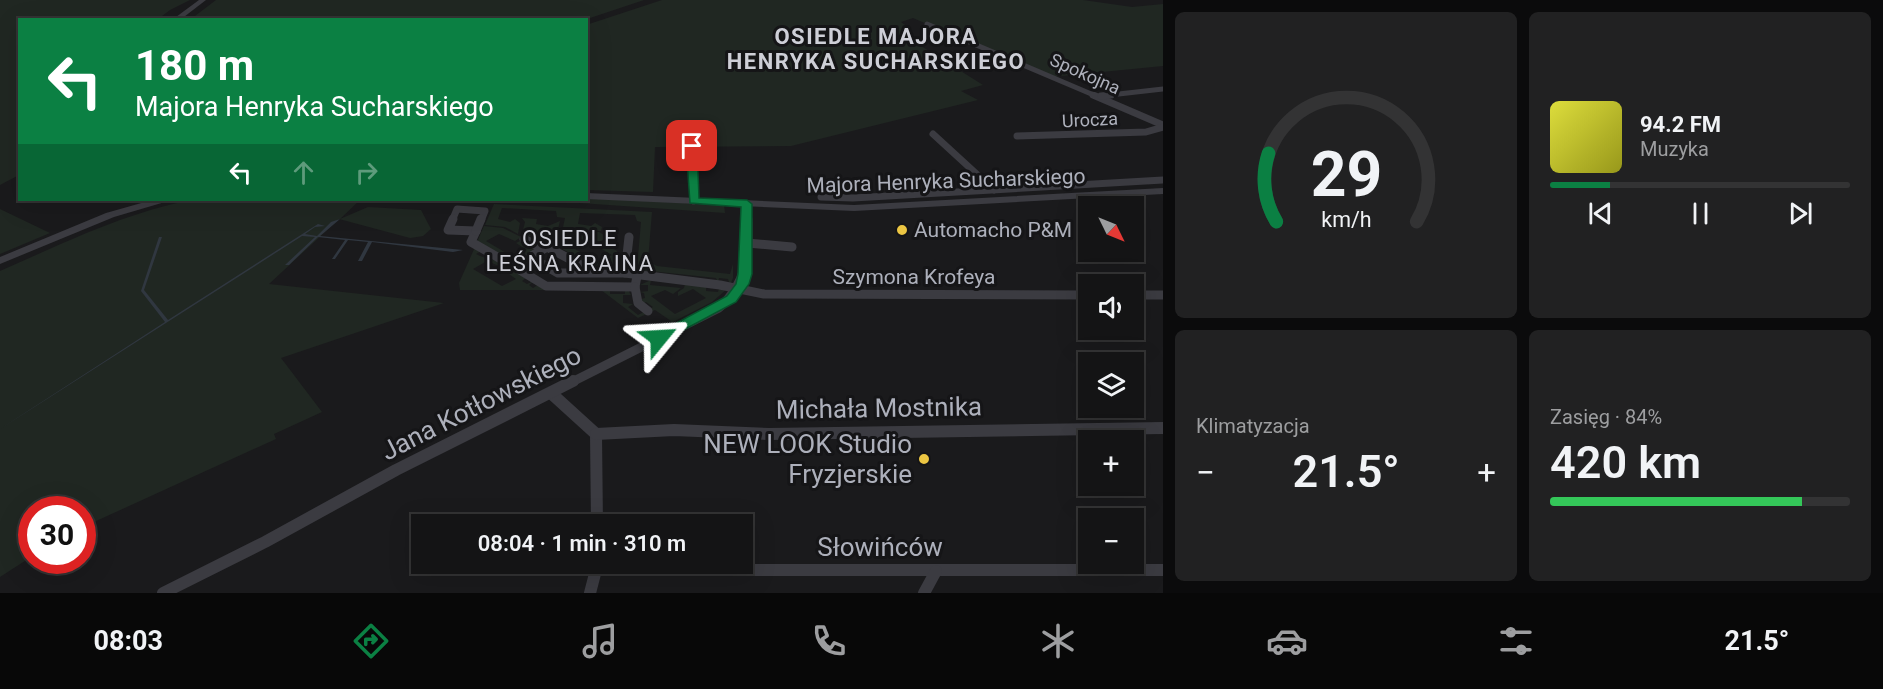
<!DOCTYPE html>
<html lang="pl">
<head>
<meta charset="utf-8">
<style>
  :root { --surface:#141415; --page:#212122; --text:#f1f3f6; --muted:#9d9ea0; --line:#333334; --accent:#0b8043 }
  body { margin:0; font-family:Roboto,sans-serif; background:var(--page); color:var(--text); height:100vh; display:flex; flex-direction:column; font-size:22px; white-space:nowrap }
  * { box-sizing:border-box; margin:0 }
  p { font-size:20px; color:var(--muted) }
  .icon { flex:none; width:33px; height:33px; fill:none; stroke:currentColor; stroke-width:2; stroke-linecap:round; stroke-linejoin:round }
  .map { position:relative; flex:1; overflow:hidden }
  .drawer { display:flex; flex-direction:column; gap:12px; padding:12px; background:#0b0b0c; width:720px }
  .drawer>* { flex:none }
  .guide { position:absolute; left:18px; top:18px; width:570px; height:183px; border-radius:0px; box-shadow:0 6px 24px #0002,0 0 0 2px var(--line); background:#0b8043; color:#fff; overflow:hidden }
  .needle { width:39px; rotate:133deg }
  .buttons { position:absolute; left:1078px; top:196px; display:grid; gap:12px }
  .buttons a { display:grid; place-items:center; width:66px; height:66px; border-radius:0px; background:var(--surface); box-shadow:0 6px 24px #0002,0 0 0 2px var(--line); font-size:30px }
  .speed { position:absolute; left:18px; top:496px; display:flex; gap:12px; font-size:30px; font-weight:700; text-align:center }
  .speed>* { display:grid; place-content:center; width:78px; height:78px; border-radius:50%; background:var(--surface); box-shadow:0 6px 24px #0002,0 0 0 2px var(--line); line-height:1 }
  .speed .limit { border:9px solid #d22; background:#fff; color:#111 }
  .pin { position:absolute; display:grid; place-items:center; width:51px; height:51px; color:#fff; margin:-26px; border-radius:12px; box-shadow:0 3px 9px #0006 }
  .me { position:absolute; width:66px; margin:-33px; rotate:63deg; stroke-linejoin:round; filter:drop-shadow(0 0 4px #0008) }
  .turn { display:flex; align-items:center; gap:21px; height:126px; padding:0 18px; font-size:27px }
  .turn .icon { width:78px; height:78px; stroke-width:2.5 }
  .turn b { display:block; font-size:42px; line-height:51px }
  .lanes { display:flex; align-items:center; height:57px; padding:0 18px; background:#0003; justify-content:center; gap:30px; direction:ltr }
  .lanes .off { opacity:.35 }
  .big { font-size:45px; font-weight:600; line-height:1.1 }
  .drawer .tile { flex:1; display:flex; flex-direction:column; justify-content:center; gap:9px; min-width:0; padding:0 21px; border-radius:9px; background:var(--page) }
  .drawer .dial { align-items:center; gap:0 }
  .dial svg { height:156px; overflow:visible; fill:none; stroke:var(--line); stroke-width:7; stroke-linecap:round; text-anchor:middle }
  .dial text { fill:var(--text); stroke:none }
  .song { display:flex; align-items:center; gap:18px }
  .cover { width:72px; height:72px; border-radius:9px; background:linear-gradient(135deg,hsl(60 70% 55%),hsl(60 70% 35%)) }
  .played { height:6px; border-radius:3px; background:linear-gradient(90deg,var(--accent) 20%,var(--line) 20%) }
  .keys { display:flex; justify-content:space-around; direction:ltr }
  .heat { display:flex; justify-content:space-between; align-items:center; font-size:33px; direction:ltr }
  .charge { height:9px; border-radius:4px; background:linear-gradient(90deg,#34c759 84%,var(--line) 0) }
  .drawer .tiles { flex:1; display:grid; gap:12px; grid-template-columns:repeat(2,1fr) }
  .trip { position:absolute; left:411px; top:514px; width:342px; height:60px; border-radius:0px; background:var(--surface); box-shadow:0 6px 24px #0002,0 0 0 2px var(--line); font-weight:600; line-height:60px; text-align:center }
  .tab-bar { display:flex; height:96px; justify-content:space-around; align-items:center; background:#080808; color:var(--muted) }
  .tab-bar .icon { width:42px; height:42px }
  .tab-bar .current { color:var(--accent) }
  .tab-bar b { font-size:27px; color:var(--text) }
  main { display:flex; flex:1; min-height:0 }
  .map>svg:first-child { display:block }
  .green { fill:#202722 }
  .water { fill:#303740 }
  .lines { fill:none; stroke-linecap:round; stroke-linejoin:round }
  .minor-far3 { stroke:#3b3b41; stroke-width:5 }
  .minor-far2 { stroke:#3b3b41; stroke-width:7 }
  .minor-far1 { stroke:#3b3b41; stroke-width:9 }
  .minor { stroke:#3b3b41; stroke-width:12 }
  .tertiary { fill:#3b3b41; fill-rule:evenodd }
  .route { fill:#0b8043; stroke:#07532c; stroke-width:1.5 }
  .poi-dot { fill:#ecc643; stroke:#151517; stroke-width:2 }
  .labels { text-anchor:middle; stroke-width:6; stroke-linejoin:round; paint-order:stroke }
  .far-street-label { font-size:18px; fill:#adb0bb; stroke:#151517 }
  .street-label { font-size:21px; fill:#adb0bb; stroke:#151517 }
  .poi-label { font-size:21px; fill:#adb0bb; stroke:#151517; text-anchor:start }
  .far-district-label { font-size:22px; font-weight:bold; letter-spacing:1.5px; fill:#cecfd7; stroke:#151517 }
  .neighbourhood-label { font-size:22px; letter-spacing:1.5px; fill:#cecfd7; stroke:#151517 }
  .near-street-label { font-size:26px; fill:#adb0bb; stroke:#151517 }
  .near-poi-label { font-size:26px; fill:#adb0bb; stroke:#151517; text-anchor:end }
</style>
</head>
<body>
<main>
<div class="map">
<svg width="1163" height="593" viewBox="0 0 1163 593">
  <rect width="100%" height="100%" fill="#1a1a1c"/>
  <g class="green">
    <path d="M0,0H190L170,10L158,19L20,20L19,175L0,185Z"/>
    <path d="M216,0H644L584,20L191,19Z"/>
    <path d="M662,0H1083L1132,7L1163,4V66L1051,77L913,18L901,22L912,30L910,39L983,85L961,91L978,100L791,146L655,147L653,192L587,190L586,25Z"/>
    <path d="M587,198L724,205L725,213L536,200Z"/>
    <path d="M191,200H360L340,219L368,207L421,210L431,229L423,236L410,238L339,219L269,284L444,303L281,358L322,412L274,434L276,439L83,527L82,510H32L31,557L0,577V271C62,244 124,213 191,200Z"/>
    <path d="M494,204L652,212L648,261L657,266L730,274L733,264V278L730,285L728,279L719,278L718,283L716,278L641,270L640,274L633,268L631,269L630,267L637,268L641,222L637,221L635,215L580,213L578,224L591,226L595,223L602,227L601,231L566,229L563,227L565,218L557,217L556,211L502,208L498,219L510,222L515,219L520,223L518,234L505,227L485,225Z"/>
    <path d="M0,209L50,233L0,254Z"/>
    <path d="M522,218L537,219L536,224L548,226L560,221L558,229L540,238L533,235L527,237L522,234L525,222Z"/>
    <path d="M484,226L503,228L521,237L515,241L499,234L486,241L513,257L527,250L516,243L520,241L535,250L512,262L477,242Z"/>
    <path d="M563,230L599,232L608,237L595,244L581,239L569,246L599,262L612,255L600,248L603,246L600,245L603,243L617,251L612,271V267L600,266L599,271L595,269L597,268L571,254H566L568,252L550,243L543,246L548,243L543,240Z"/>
    <path d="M475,247L481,251L476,254C485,259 496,259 508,266L504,268L487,261L473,269L502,286L516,279L505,271L511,268L526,278L522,281L527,284L534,281L529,285L533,288L538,285L610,290V294H625V290H628L631,295H623V303L633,304L628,307L638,315L653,307L646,302L643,304L641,299L645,298L644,293L640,292L648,291V285H640L651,280L650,285L681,288L673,294L665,290L651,296L675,314L706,298L693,289L678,296V292L684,288L685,284L706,286V291L718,292L719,288L727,289L712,302L669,324L671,321L655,310L638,318L601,290H460L459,283Z"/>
  </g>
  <path class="water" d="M340,219L320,236L463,250L453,252L372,242L362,261H358L368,242L348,240L335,259H332L345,240L318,237L289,265H285L315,237L302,236L0,429L165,322L141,291L159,237H162L144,290L168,320L318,224L325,226L315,227L305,234L317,236L331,222Z"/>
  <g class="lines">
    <g class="minor-far3">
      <path d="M927,24L1096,96"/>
      <path d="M1101,96L1163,89"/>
    </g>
    <g class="minor-far2">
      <path d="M1093,95L1163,125"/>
      <path d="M1101,96L1111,95"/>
      <path d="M933,134L994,190"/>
      <path d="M1017,136L1146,132L1163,127"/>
      <path d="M692,146L694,201"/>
      <path d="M821,197L853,198L1163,180"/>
      <path d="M747,204L748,221"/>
      <path d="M452,221L457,209L485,211L481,221"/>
    </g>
    <g class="minor-far1">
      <path d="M453,219L448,230L476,231"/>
      <path d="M476,231L471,242L513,266L530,257L558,273H625L720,285L764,294L1089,295"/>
      <path d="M476,231L481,219"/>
      <path d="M524,239L543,249"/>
      <path d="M747,243L792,247"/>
      <path d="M530,257L547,247L594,272"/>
      <path d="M513,266L546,286L635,287L637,276"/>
      <path d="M625,273L629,237"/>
      <path d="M635,287L638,303L648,311"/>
      <path d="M1134,295H1163"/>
      <path d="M570,383L719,308C747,283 749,255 748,219"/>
    </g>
    <g class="minor">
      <path d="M552,394L596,434L597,525"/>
      <path d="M596,434L674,430L769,434L1163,428"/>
      <path d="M596,570H1163"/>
      <path d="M163,593L265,542L396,470L573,381"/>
      <path d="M590,593L597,566"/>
      <path d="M924,593L936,571"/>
    </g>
    <g class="tertiary">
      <path d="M199,0H206L180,20H172Z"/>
      <path d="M1163,188V194L854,211L586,199V193L854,205Z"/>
      <path d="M152,200H166L165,202L114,217L0,264V257L106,213Z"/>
    </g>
  </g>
  <path class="route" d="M692,143L697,146L699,198L747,200L752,204V274L749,284L736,302L659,343L652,338L654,335L727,296L736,284L738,274L741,207L690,203L686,146Z"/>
  <g class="poi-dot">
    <circle cx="902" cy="230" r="6"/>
    <circle cx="924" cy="459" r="6"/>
  </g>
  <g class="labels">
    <g class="far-street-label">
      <text transform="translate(1085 74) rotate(24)" y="6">Spokojna</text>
      <text transform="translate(1090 120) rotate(-3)" y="6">Urocza</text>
    </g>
    <g class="street-label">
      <text transform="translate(946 181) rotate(-2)" y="7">Majora Henryka Sucharskiego</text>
      <text x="914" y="284">Szymona Krofeya</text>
    </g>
    <g class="poi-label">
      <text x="914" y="237">Automacho P&amp;M</text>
    </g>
    <g class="far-district-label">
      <text x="876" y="44">OSIEDLE MAJORA<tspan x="876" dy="25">HENRYKA SUCHARSKIEGO</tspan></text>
    </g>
    <g class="neighbourhood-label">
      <text x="570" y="246">OSIEDLE<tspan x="570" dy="25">LEŚNA KRAINA</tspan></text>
    </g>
    <g class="near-street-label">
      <text transform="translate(481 403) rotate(-27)" y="9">Jana Kotłowskiego</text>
      <text transform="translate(879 408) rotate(-1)" y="9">Michała Mostnika</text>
      <text x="880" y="556">Słowińców</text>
    </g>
    <g class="near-poi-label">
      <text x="912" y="453">NEW LOOK Studio<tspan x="912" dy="30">Fryzjerskie</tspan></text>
    </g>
  </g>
</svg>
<div class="buttons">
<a><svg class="needle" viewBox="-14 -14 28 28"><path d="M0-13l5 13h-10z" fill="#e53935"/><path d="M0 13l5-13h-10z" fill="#9d9ea0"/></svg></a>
<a><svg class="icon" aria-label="sound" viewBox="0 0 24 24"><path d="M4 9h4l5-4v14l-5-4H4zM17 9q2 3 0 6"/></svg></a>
<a><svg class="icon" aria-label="layers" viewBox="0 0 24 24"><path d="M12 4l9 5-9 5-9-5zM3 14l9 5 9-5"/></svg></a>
<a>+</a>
<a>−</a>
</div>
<div class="speed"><div class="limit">30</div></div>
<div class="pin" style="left:692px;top:146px;background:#d93025"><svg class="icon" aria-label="arrive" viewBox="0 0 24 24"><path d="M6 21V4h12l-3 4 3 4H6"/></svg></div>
<svg class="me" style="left:659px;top:338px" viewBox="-20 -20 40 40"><path d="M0-17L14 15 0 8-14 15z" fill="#0b8043" stroke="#fff" stroke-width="4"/></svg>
<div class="trip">08:04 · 1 min · 310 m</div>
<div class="guide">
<div class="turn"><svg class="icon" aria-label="left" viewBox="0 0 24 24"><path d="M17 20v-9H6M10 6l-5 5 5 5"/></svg><div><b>180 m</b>Majora Henryka Sucharskiego</div></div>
<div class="lanes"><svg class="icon" aria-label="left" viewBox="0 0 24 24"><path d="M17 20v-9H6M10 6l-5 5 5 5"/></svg><svg class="icon off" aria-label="ahead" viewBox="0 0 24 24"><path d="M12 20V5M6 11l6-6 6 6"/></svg><svg class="icon off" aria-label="right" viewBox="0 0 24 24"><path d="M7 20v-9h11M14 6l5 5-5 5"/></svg></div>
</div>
</div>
<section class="drawer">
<div class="tiles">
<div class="tile dial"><svg viewBox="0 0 100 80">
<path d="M14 69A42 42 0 1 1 86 69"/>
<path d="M14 69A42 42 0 0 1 10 34" stroke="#0b8043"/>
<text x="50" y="56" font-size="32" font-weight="700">29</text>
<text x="50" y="72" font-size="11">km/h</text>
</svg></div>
<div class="tile">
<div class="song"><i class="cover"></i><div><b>94.2 FM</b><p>Muzyka</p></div></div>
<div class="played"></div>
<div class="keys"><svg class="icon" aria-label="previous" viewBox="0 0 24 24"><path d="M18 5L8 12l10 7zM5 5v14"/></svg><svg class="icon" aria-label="pause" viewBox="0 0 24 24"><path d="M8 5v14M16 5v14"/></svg><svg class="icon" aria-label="next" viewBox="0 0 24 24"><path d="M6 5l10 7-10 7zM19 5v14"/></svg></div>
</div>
<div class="tile"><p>Klimatyzacja</p>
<div class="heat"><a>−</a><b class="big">21.5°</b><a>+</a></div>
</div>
<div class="tile"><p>Zasięg · 84%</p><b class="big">420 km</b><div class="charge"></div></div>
</div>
</section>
</main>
<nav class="tab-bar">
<b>08:03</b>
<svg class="icon current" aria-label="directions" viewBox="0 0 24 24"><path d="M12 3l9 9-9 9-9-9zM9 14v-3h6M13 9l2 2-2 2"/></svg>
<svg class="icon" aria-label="music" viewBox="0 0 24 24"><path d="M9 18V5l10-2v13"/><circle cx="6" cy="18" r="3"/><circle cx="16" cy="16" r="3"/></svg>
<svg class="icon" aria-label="phone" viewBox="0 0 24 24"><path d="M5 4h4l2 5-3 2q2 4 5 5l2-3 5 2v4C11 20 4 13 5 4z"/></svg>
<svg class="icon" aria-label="climate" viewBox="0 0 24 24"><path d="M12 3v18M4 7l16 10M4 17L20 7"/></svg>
<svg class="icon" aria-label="car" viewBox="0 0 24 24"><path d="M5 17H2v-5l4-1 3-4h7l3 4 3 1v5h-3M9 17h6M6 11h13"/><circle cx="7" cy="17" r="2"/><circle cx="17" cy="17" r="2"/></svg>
<svg class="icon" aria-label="filters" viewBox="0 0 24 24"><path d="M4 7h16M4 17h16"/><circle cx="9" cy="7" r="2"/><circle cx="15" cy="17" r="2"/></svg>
<b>21.5°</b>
</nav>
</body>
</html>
